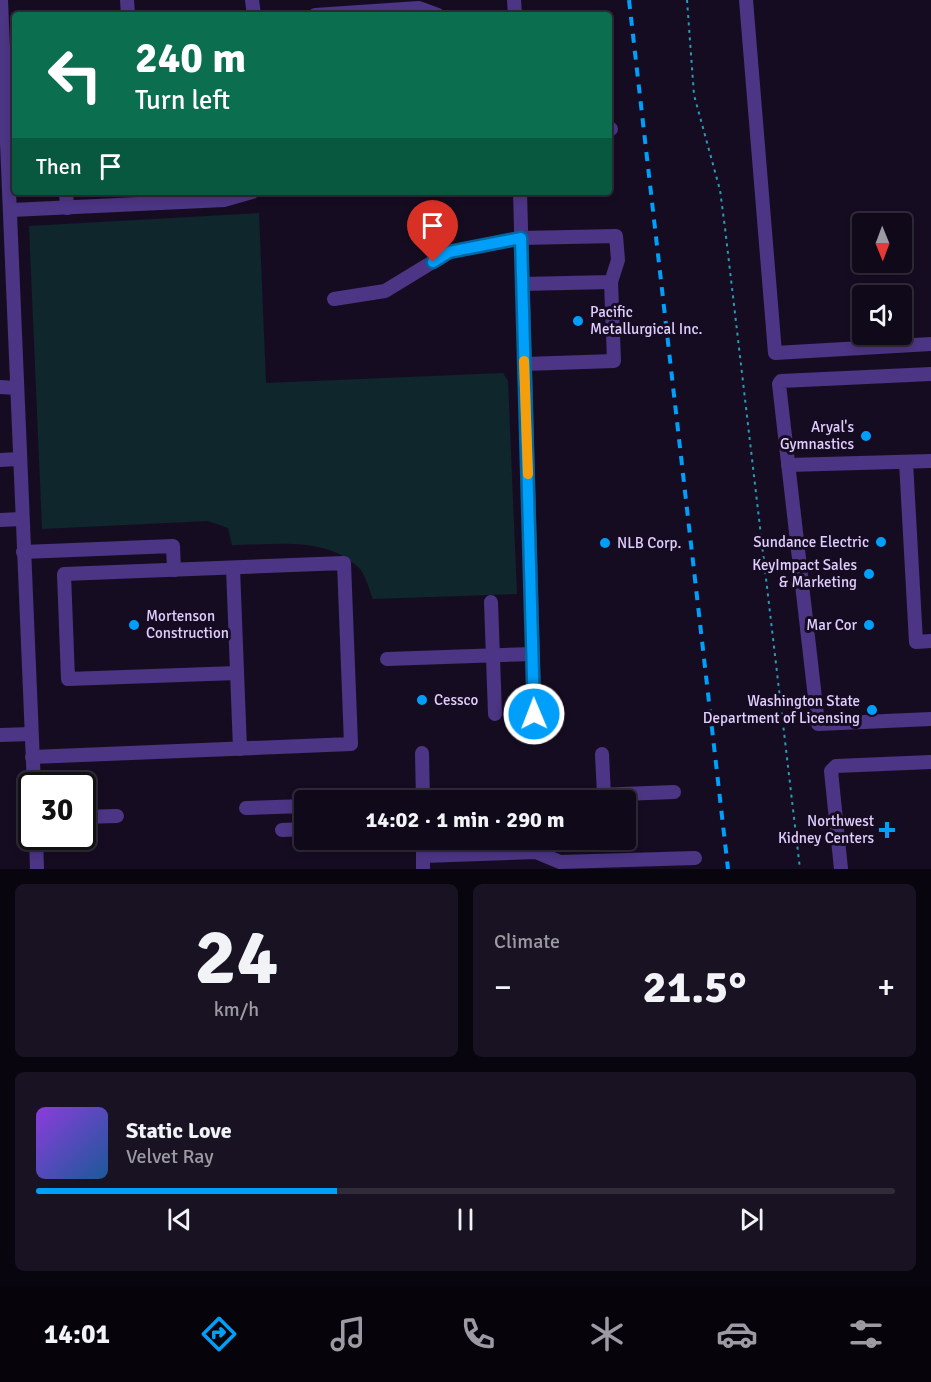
<!DOCTYPE html>
<html lang="en">
<head>
<meta charset="utf-8">
<style>
  :root { --surface:#10091a; --page:#191223; --text:#f1f3f6; --muted:#9c9aa2; --line:#302a39; --accent:#009ff9 }
  body { margin:0; font-family:Signika,sans-serif; background:var(--page); color:var(--text); height:100vh; display:flex; flex-direction:column; font-size:22px; white-space:nowrap }
  * { box-sizing:border-box; margin:0 }
  p { font-size:20px; color:var(--muted) }
  .icon { flex:none; width:33px; height:33px; fill:none; stroke:currentColor; stroke-width:2; stroke-linecap:round; stroke-linejoin:round }
  .map { position:relative; height:869px; overflow:hidden }
  .side { display:flex; flex-direction:column; gap:15px; padding:15px; background:#09050e; flex:1 }
  .side>* { flex:none }
  .hud { position:absolute; left:12px; top:12px; width:600px; height:183px; border-radius:6px; box-shadow:0 3px 9px #0003,0 0 0 2px var(--line); background:#0b6e4f; color:#fff; overflow:hidden }
  .needle { width:39px; rotate:179deg }
  .controls { position:absolute; left:852px; top:213px; display:grid; gap:12px }
  .controls a { display:grid; place-items:center; width:60px; height:60px; border-radius:6px; background:var(--surface); box-shadow:0 3px 9px #0003,0 0 0 2px var(--line); font-size:30px }
  .speed { position:absolute; left:18px; top:772px; display:flex; gap:12px; font-size:30px; font-weight:700; text-align:center }
  .speed>* { display:grid; place-content:center; width:78px; height:78px; border-radius:50%; background:var(--surface); box-shadow:0 3px 9px #0003,0 0 0 2px var(--line); line-height:1 }
  .speed .limit { border:3px solid #111; border-radius:9px; background:#fff; color:#111 }
  .pin { position:absolute; display:grid; place-items:center; width:51px; height:51px; color:#fff; margin:-62px -26px; border-radius:50% 50% 50% 0; rotate:-45deg; box-shadow:0 0 6px #0007 }
  .pin .icon { rotate:45deg }
  .me { position:absolute; width:66px; margin:-33px; rotate:359deg; stroke-linejoin:round; filter:drop-shadow(0 0 4px #0008) }
  .turn { display:flex; align-items:center; gap:21px; height:126px; padding:0 24px; font-size:27px }
  .turn .icon { width:78px; height:78px; stroke-width:2.5 }
  .turn b { display:block; font-size:42px; line-height:51px }
  .then { display:flex; align-items:center; height:57px; padding:0 24px; background:#0003; gap:12px; font-size:22px }
  .big { font-size:45px; font-weight:700; line-height:1.1 }
  .side .card { flex:1; display:flex; flex-direction:column; justify-content:center; gap:9px; min-width:0; padding:0 21px; border-radius:9px; background:var(--page) }
  .side .dial { align-items:center; gap:0 }
  .dial b { font-size:78px; line-height:1 }
  .song { display:flex; align-items:center; gap:18px }
  .cover { width:72px; height:72px; border-radius:9px; background:linear-gradient(135deg,hsl(270 70% 55%),hsl(210 70% 35%)) }
  .played { height:6px; border-radius:3px; background:linear-gradient(90deg,var(--accent) 35%,var(--line) 35%) }
  .keys { display:flex; justify-content:space-around; direction:ltr }
  .heat { display:flex; justify-content:space-between; align-items:center; font-size:33px; direction:ltr }
  .side .tiles { flex:1; display:grid; gap:15px; grid-template-columns:1fr 1fr }
  .card:last-child { grid-column:span 2 }
  .trip { position:absolute; left:294px; top:790px; width:342px; height:60px; border-radius:6px; background:var(--surface); box-shadow:0 3px 9px #0003,0 0 0 2px var(--line); font-weight:700; line-height:60px; text-align:center }
  .menu { display:flex; height:96px; justify-content:space-around; align-items:center; background:#06040a; color:var(--muted) }
  .menu .icon { width:42px; height:42px }
  .menu .current { color:var(--accent) }
  .menu b { font-size:27px; color:var(--text) }
  .map>svg:first-child { display:block }
  .green { fill:#0f262d }
  .lines { fill:none; stroke-linecap:round; stroke-linejoin:round }
  .path { stroke:#279cb9; stroke-width:2; stroke-dasharray:3 4.5; stroke-linecap:butt }
  .minor { stroke:#4c3584; stroke-width:14 }
  .rail { stroke:#009ff9; stroke-width:4; stroke-dasharray:9 8; stroke-linecap:butt }
  .route-casing { stroke:#0067a2; stroke-width:15 }
  .route { stroke:#009ff9; stroke-width:10 }
  .slow { stroke:#f59e0b; stroke-width:10 }
  .poi-dot { fill:#009ff9; stroke:#160c22; stroke-width:2 }
  .labels { text-anchor:middle; stroke-width:6; stroke-linejoin:round; paint-order:stroke }
  .poi-label { font-size:15px; fill:#e0ceff; stroke:#160c22; text-anchor:end }
</style>
</head>
<body>
<div class="map">
<svg width="931" height="869" viewBox="0 0 931 869">
  <rect width="100%" height="100%" fill="#160c22"/>
  <path class="green" d="M259,213L266,383L503,373L508,381L517,594L373,599C369,590 366,576 360,569C328,535 274,545 232,545L228,528L208,521L42,529L29,226Z"/>
  <g class="lines">
    <path class="path" d="M687,0L694,95L720,190L725,228L800,869"/>
    <g class="minor">
      <path d="M1,0L34,786"/>
      <path d="M127,0L128,15"/>
      <path d="M252,0L254,15"/>
      <path d="M514,0L515,15"/>
      <path d="M746,0L775,353L931,344"/>
      <path d="M315,15L419,8L438,15"/>
      <path d="M609,129H611"/>
      <path d="M66,192L67,208"/>
      <path d="M520,192L535,735"/>
      <path d="M11,210L224,200L252,192"/>
      <path d="M334,299L385,291L449,252L521,238L616,236L618,260L611,282L522,284"/>
      <path d="M525,364L614,361L611,282"/>
      <path d="M931,374L781,381L779,384L818,724L931,719"/>
      <path d="M0,387L16,388"/>
      <path d="M0,460L19,459"/>
      <path d="M906,462L916,642L931,641"/>
      <path d="M788,465L931,461"/>
      <path d="M0,520L22,519"/>
      <path d="M23,552L173,546L174,570"/>
      <path d="M233,568L240,749"/>
      <path d="M491,602L495,714"/>
      <path d="M387,659L533,654"/>
      <path d="M0,735L31,734"/>
      <path d="M422,753L423,801"/>
      <path d="M602,754L604,795"/>
      <path d="M32,757L351,744L344,563L64,574L68,679L237,673"/>
      <path d="M446,801L674,792"/>
      <path d="M246,808L304,806"/>
      <path d="M82,817L117,816"/>
      <path d="M282,830L304,829"/>
      <path d="M36,837L37,869"/>
      <path d="M423,840V869"/>
      <path d="M423,856L536,852L560,862L695,858"/>
      <path d="M841,869L831,771L836,766L931,762"/>
    </g>
    <path class="rail" d="M629,0L728,869"/>
  </g>
  <g class="lines">
    <g class="route-casing">
      <path id="route" d="M433,262L449,252L521,238L534,714"/>
    </g>
    <use href="#route" class="route"/>
    <path class="slow" d="M524,361L528,474"/>
  </g>
  <g class="poi-dot">
    <circle cx="578" cy="321" r="6"/>
    <circle cx="866" cy="436" r="6"/>
    <circle cx="881" cy="542" r="6"/>
    <circle cx="605" cy="543" r="6"/>
    <circle cx="869" cy="574" r="6"/>
    <circle cx="134" cy="625" r="6"/>
    <circle cx="869" cy="625" r="6"/>
    <circle cx="422" cy="700" r="6"/>
    <circle cx="872" cy="710" r="6"/>
    <path d="M884 821h6v6h6v6h-6v6h-6v-6h-6v-6h6z"/>
  </g>
  <g class="labels">
    <g class="poi-label">
      <text x="590" y="317" text-anchor="start">Pacific<tspan x="590" dy="17">Metallurgical Inc.</tspan></text>
      <text x="854" y="432">Aryal's<tspan x="854" dy="17">Gymnastics</tspan></text>
      <text x="869" y="547">Sundance Electric</text>
      <text x="617" y="548" text-anchor="start">NLB Corp.</text>
      <text x="857" y="570">KeyImpact Sales<tspan x="857" dy="17">&amp; Marketing</tspan></text>
      <text x="146" y="621" text-anchor="start">Mortenson<tspan x="146" dy="17">Construction</tspan></text>
      <text x="857" y="630">Mar Cor</text>
      <text x="434" y="705" text-anchor="start">Cessco</text>
      <text x="860" y="706">Washington State<tspan x="860" dy="17">Department of Licensing</tspan></text>
      <text x="874" y="826">Northwest<tspan x="874" dy="17">Kidney Centers</tspan></text>
    </g>
  </g>
</svg>
<div class="controls">
<a><svg class="needle" viewBox="-14 -14 28 28"><path d="M0-13l5 13h-10z" fill="#e53935"/><path d="M0 13l5-13h-10z" fill="#9c9aa2"/></svg></a>
<a><svg class="icon" aria-label="sound" viewBox="0 0 24 24"><path d="M4 9h4l5-4v14l-5-4H4zM17 9q2 3 0 6"/></svg></a>
</div>
<div class="speed"><div class="limit">30</div></div>
<div class="pin" style="left:433px;top:262px;background:#d93025"><svg class="icon" aria-label="arrive" viewBox="0 0 24 24"><path d="M6 21V4h12l-3 4 3 4H6"/></svg></div>
<svg class="me" style="left:534px;top:714px" viewBox="-20 -20 40 40"><circle r="17" fill="#009ff9" stroke="#fff" stroke-width="3"/><path d="M0-11L8 9 0 5-8 9z" fill="#fff"/></svg>
<div class="trip">14:02 · 1 min · 290 m</div>
<div class="hud">
<div class="turn"><svg class="icon" aria-label="left" viewBox="0 0 24 24"><path d="M17 20v-9H6M10 6l-5 5 5 5"/></svg><div><b>240 m</b>Turn left</div></div>
<div class="then">Then<svg class="icon" aria-label="arrive" viewBox="0 0 24 24"><path d="M6 21V4h12l-3 4 3 4H6"/></svg></div>
</div>
</div>
<section class="side">
<div class="tiles">
<div class="card dial"><b>24</b><p>km/h</p></div>
<div class="card"><p>Climate</p>
<div class="heat"><a>−</a><b class="big">21.5°</b><a>+</a></div>
</div>
<div class="card">
<div class="song"><i class="cover"></i><div><b>Static Love</b><p>Velvet Ray</p></div></div>
<div class="played"></div>
<div class="keys"><svg class="icon" aria-label="previous" viewBox="0 0 24 24"><path d="M18 5L8 12l10 7zM5 5v14"/></svg><svg class="icon" aria-label="pause" viewBox="0 0 24 24"><path d="M8 5v14M16 5v14"/></svg><svg class="icon" aria-label="next" viewBox="0 0 24 24"><path d="M6 5l10 7-10 7zM19 5v14"/></svg></div>
</div>
</div>
</section>
<nav class="menu">
<b>14:01</b>
<svg class="icon current" aria-label="directions" viewBox="0 0 24 24"><path d="M12 3l9 9-9 9-9-9zM9 14v-3h6M13 9l2 2-2 2"/></svg>
<svg class="icon" aria-label="music" viewBox="0 0 24 24"><path d="M9 18V5l10-2v13"/><circle cx="6" cy="18" r="3"/><circle cx="16" cy="16" r="3"/></svg>
<svg class="icon" aria-label="phone" viewBox="0 0 24 24"><path d="M5 4h4l2 5-3 2q2 4 5 5l2-3 5 2v4C11 20 4 13 5 4z"/></svg>
<svg class="icon" aria-label="climate" viewBox="0 0 24 24"><path d="M12 3v18M4 7l16 10M4 17L20 7"/></svg>
<svg class="icon" aria-label="car" viewBox="0 0 24 24"><path d="M5 17H2v-5l4-1 3-4h7l3 4 3 1v5h-3M9 17h6M6 11h13"/><circle cx="7" cy="17" r="2"/><circle cx="17" cy="17" r="2"/></svg>
<svg class="icon" aria-label="filters" viewBox="0 0 24 24"><path d="M4 7h16M4 17h16"/><circle cx="9" cy="7" r="2"/><circle cx="15" cy="17" r="2"/></svg>
</nav>
</body>
</html>
